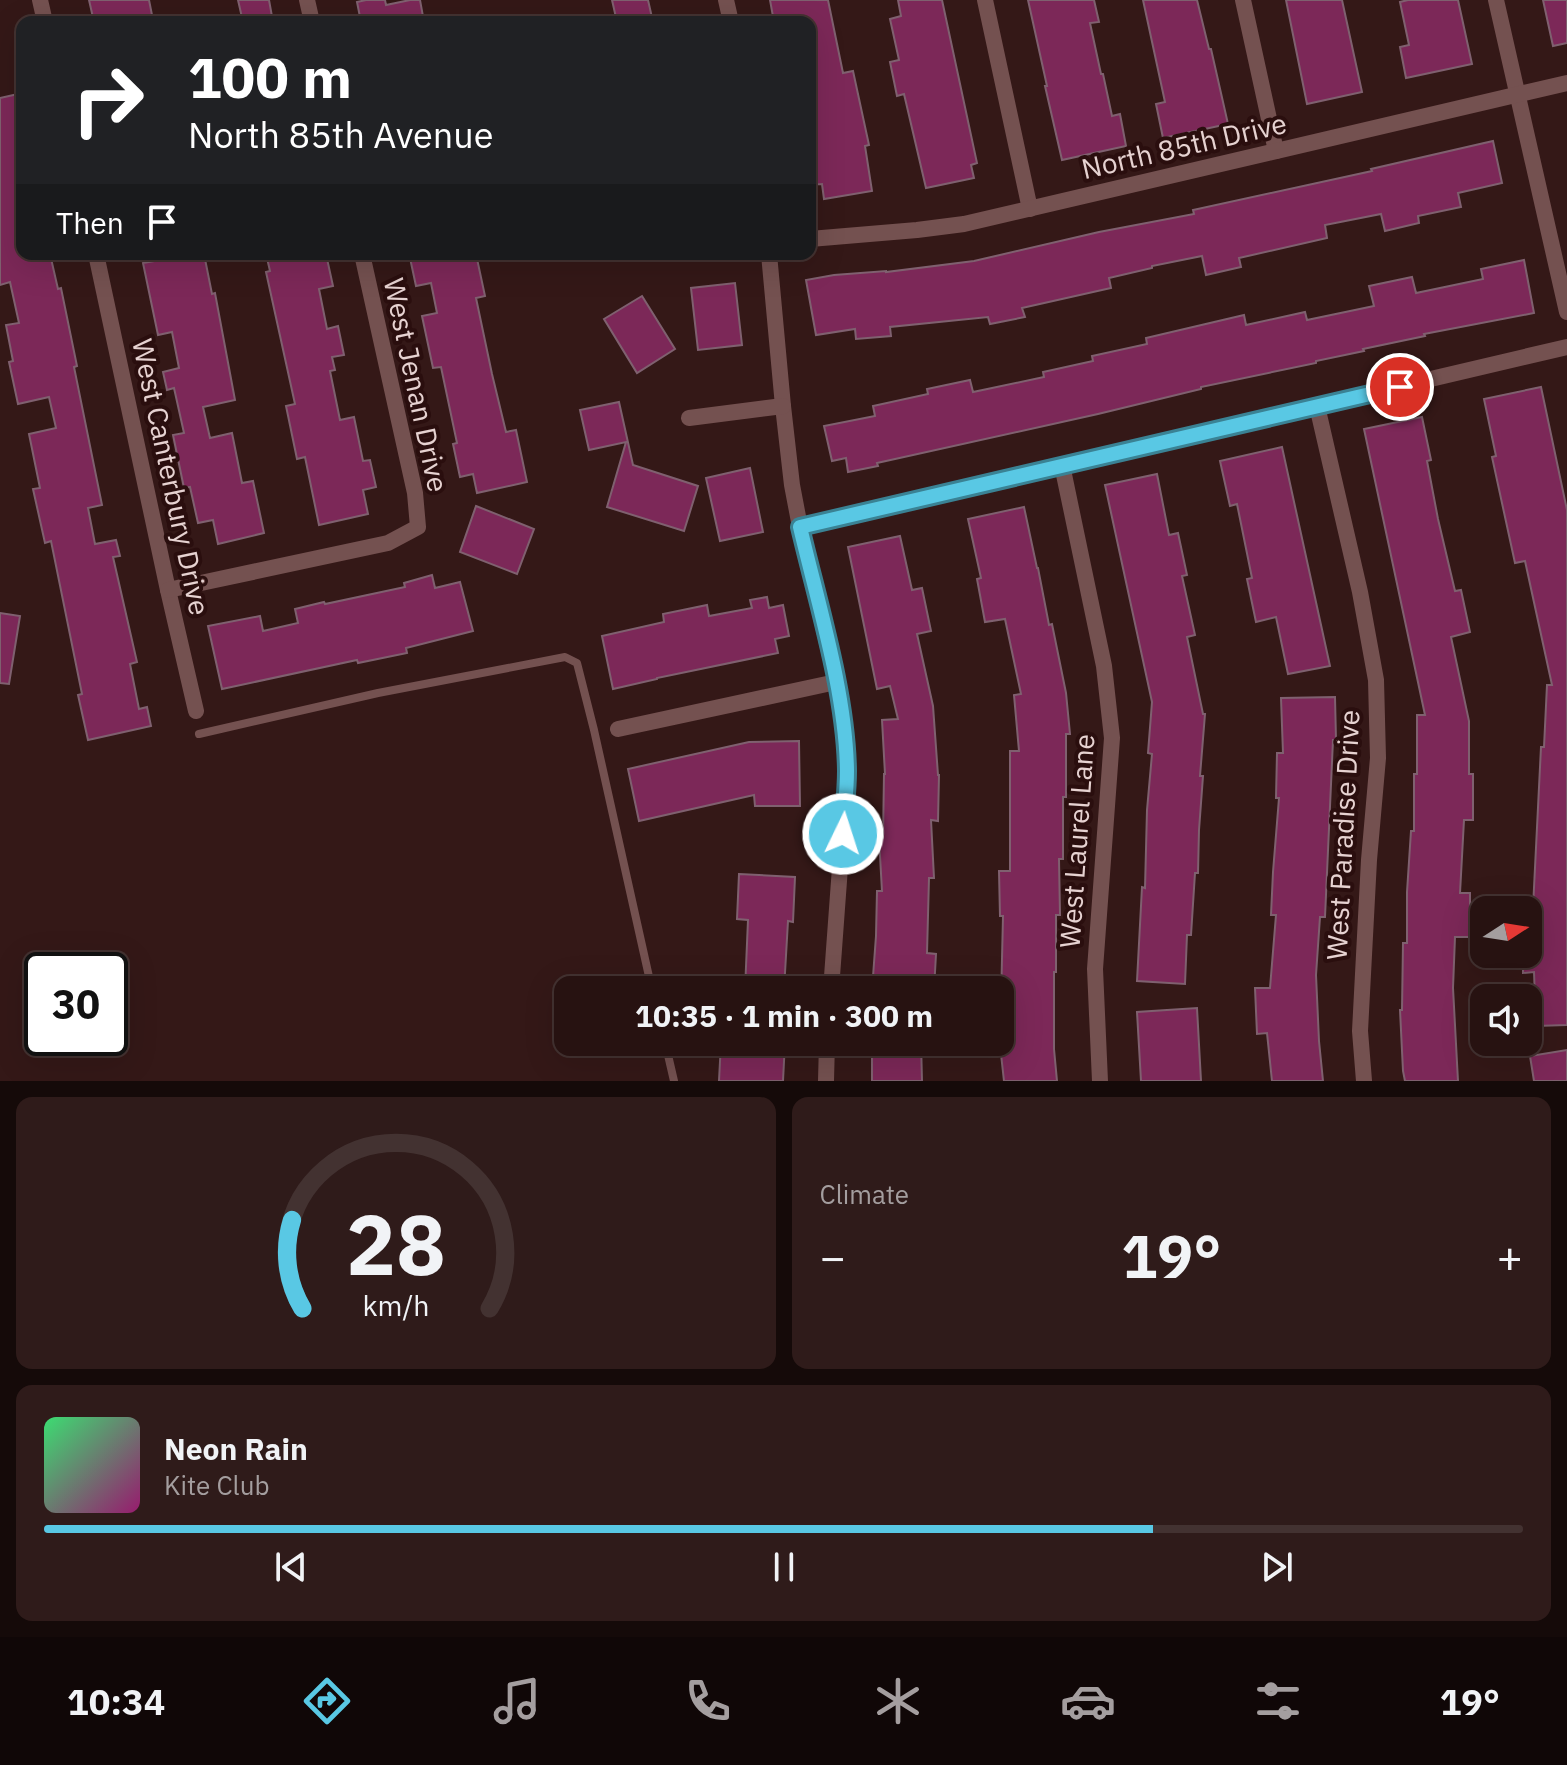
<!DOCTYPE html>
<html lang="en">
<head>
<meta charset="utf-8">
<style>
  :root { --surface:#271211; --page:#2f1b1a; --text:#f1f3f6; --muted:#a49e9f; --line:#433231; --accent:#59c8e4 }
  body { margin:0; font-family:"IBM Plex Sans",sans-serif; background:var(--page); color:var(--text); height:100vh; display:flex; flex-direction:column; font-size:30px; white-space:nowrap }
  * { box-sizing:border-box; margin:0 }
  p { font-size:26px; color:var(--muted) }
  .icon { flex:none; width:44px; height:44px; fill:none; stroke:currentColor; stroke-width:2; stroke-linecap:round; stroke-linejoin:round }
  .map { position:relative; height:1081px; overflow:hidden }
  .sheet { display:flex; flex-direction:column; gap:16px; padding:16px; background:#150a09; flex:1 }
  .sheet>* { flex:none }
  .banner { position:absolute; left:16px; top:16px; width:800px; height:244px; border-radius:16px; box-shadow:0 8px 32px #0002,0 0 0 2px var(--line); background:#202124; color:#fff; overflow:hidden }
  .needle { width:52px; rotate:78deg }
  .buttons { position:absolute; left:1470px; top:896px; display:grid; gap:16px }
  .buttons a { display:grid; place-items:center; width:72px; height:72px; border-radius:16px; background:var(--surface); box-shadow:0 8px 32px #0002,0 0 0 2px var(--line); font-size:40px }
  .speed { position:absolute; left:24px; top:952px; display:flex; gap:16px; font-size:40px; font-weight:700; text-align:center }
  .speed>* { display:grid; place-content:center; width:104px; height:104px; border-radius:50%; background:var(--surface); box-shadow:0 8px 32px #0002,0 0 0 2px var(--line); line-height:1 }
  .speed .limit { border:4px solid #111; border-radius:12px; background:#fff; color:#111 }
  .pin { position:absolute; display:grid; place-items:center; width:68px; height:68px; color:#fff; margin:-34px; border:4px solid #fff; border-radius:50%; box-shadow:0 2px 8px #0007 }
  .me { position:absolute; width:88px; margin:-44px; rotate:4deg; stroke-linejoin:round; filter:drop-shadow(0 0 6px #0008) }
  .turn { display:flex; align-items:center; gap:28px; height:168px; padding:0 40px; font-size:36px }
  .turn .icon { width:104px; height:104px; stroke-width:2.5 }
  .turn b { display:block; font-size:56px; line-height:68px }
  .then { display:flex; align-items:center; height:76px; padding:0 40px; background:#0003; gap:16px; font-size:30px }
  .big { font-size:60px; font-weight:800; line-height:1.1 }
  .sheet .card { flex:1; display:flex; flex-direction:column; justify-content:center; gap:12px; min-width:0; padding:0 28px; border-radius:16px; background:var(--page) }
  .sheet .dial { align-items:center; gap:0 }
  .dial svg { height:208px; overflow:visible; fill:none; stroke:var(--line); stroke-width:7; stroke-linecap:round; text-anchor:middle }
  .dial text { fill:var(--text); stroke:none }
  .song { display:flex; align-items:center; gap:24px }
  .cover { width:96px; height:96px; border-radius:12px; background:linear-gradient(135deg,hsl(140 70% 55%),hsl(320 70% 35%)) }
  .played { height:8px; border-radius:4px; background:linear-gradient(90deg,var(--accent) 75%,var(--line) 75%) }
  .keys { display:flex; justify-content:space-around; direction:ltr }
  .heat { display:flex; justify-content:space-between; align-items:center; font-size:44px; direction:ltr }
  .sheet .tiles { flex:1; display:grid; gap:16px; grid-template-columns:1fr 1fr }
  .card:last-child { grid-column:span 2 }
  .trip { position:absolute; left:554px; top:976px; width:460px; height:80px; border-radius:16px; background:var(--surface); box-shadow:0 8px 32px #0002,0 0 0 2px var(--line); font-weight:800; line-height:80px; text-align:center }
  .menu { display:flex; height:128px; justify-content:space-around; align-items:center; background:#100707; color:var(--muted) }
  .menu .icon { width:56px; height:56px }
  .menu .active { color:var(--accent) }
  .menu b { font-size:36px; color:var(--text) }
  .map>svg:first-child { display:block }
  .building { fill:#7c2858; stroke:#7f606f; stroke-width:2 }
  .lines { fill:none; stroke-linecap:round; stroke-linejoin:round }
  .lane { stroke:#745150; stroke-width:8 }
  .street { stroke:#745150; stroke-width:16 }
  .route-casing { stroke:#3a8294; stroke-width:20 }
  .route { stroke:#59c8e4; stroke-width:14 }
  .labels { text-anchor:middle; stroke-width:8; stroke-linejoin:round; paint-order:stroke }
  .street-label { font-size:28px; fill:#e6d2d1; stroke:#2a0e0e }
</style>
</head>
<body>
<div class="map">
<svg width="1567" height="1081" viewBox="0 0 1567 1081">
  <rect width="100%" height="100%" fill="#341817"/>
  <g class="building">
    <path d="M89,0H149L152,15L119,22H94Z"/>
    <path d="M238,0H269L273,22H243Z"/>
    <path d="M366,0H385L386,5L410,0H420L424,22H361L357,2Z"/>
    <path d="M612,0H648L653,22H617Z"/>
    <path d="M770,0H828L843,73L853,71L869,145L865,146L872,191L824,199L822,184L810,185V22H774Z"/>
    <path d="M898,0H942L977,163L971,165L974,178L926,188L904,94L897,96L890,62L899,60L890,19L901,16Z"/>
    <path d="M1028,0H1094L1099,22L1090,23L1101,74H1103L1112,116L1120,114L1126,146L1062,160L1045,86H1047Z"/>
    <path d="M1143,0H1197L1209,49H1211L1228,124L1163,138L1156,104L1165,102Z"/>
    <path d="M1286,0H1342L1362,92L1307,104Z"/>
    <path d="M1408,0H1458L1472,64L1406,78L1400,47L1409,45L1400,2Z"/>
    <path d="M1543,0H1567V43L1553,46Z"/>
    <path d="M18,94L22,114V254H50L58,289L61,288L77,366L74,367L102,505L88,508L95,544L116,540L120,556L113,557L137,662L130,664L139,709L147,707L151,726L88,740L78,695L82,694L51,541L45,543L33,489L40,488L29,434L56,428L49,397L18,404L9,362L13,361L6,325L19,323L10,282L0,285V98Z"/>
    <path d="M1493,141L1502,183L1458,193L1461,207L1418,216L1419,223L1385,231L1381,214L1325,225L1327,238L1239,258L1241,267L1206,275L1202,256L1152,266V268L1109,278L1111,288L1022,308L1025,317L990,324L988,317L890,327L891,336L856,339L855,329L816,335L806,280L834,275L886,271V272L974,261L1099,232L1194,214L1193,210L1372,171L1371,169Z"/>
    <path d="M154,254H204L212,294L215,293L235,400L203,407L210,438L232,433L242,483L253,481L264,533L218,544L213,520L198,523L190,487L184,488L173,435L184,433L174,388L167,390L163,372L179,368L172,332L158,335L143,263L155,261Z"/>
    <path d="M266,254H326L333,286L319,289L327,329L338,326L344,355L332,357L335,370L330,371L340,420L354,417L363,461L370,460L376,487L363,490L368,514L319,525L305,457L297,459L286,406L295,404L266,272L270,271Z"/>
    <path d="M426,254H476L485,296L476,298L492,374L506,432L516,430L527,482L477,493L473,474L460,477L453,444L457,443L441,367L433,368L422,316L437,313L431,283L416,286L410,258Z"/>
    <path d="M1524,260L1534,313L1424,334L1425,336L1363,349L1364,351L1316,361V363L1201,387V389L1098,414L877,463L878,466L848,472L846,458L832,461L824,426L875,416L873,406L928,394L927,389L970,380L973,392L1044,377L1043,372L1093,361L1092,356L1147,344L1146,338L1244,315L1246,325L1305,312L1307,320L1374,306L1369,286L1412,277L1416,293L1483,279L1481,269Z"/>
    <path d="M735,283L742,345L698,350L691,288Z"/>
    <path d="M642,296L675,349L637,373L604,319Z"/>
    <path d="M1541,387L1567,510V1025L1536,1026L1534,972L1523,973V954H1528V928H1532L1541,747H1544L1547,685H1552L1525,561L1515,563L1492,457L1496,456L1484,399Z"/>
    <path d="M619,402L633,465L698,486L684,531L607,507L626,442L589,450L580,410Z"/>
    <path d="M1422,417L1431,460L1427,461L1438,519L1455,591L1461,590L1470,632L1451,637L1469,721V774H1473V820H1464L1460,893H1470V937H1455L1453,988L1458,1081H1405L1403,1071L1400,1010H1402L1403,943H1407V892L1411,831H1414V774H1417V715H1425L1364,429Z"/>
    <path d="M1282,447L1330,666L1288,674L1276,617L1256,622L1247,579L1252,578L1237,504L1230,506L1220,461Z"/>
    <path d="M750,468L763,532L720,541L706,478Z"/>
    <path d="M1157,474L1169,535L1178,533L1187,575L1182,576L1195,635L1187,637L1203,714H1205L1200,776H1203L1199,830L1198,873H1195L1191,935H1187L1185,984L1137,981L1142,887L1145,888L1147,810L1152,754L1148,753L1152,702L1105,485Z"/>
    <path d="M476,506L534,529L517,574L460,552Z"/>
    <path d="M1024,507L1037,568H1038L1049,625L1052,624L1066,693L1070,734H1066V797H1063V859H1059L1060,915H1056V972H1054V1049L1057,1081H1004L1000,1045L1003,916H1000L999,871H1010V751H1019L1014,695L1021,694L1005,619L985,622L977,579L981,578L968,519Z"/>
    <path d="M900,536L912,590L922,588L931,631L917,634L933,706L938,775H939L938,821L931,820L934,878H929L927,953L936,954L934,990H872L876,936L877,891H882L879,838H883L884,774H885L882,720L898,719L890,686L877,689L848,547Z"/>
    <path d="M432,575L435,588L460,582L473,631L406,648L407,653L358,663L357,660L222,689L208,626L260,616L263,631L298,623L295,609L324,602L325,604L405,587L404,583Z"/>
    <path d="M767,597L769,608L783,605L789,636L775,639L778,653L657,678V679L613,689L602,636L664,622L663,614L707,605L709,616L752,608L750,600Z"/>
    <path d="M0,613L20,616L9,684L0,683Z"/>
    <path d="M1335,697L1336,740H1333L1325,917H1320L1316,975L1319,1041L1323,1081H1272L1267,1033L1257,1034L1255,988H1270L1276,915H1271L1273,872L1279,798H1276L1277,753H1283L1281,698Z"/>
    <path d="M799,741L800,806H755L754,795L639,821L628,769L749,742Z"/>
    <path d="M739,874L795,877L793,922L788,921L784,990H745L748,920L737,919Z"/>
    <path d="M1197,1008L1201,1081H1141L1137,1012Z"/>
    <path d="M721,1042H785L783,1081H719Z"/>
    <path d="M872,1042H921L922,1081H872Z"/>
    <path d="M1567,1050V1081H1534L1530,1056Z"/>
  </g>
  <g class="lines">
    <g class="lane">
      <path d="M199,734L378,693L565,657L577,663L594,730L652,990"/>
      <path d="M665,1042L674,1081"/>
    </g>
    <g class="street">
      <path d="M40,0L45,22"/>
      <path d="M307,0L312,22"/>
      <path d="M726,0L731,22"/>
      <path d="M985,0L1030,209"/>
      <path d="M1243,0L1276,151"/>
      <path d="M1496,0L1567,312"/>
      <path d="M810,239L917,230L964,224L1567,83"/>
      <path d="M96,254L168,590L196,711"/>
      <path d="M769,254L783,406L792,485L800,527L836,682L843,726L847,772L831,990"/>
      <path d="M1317,406L1360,592L1376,680L1378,758L1369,860L1360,1031L1364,1081"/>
      <path d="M689,418L783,406"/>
      <path d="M1062,465L1104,666L1112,738L1095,969L1100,1081"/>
      <path d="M800,527L1567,347"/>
      <path d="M168,590L388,543L418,527L415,493L362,254"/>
      <path d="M618,729L836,682"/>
      <path d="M826,1081L827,1042"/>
    </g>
  </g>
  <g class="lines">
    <g class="route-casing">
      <path id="route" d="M843,834C844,813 847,792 847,771C846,693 818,604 800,527L1400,387"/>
    </g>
    <use href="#route" class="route"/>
  </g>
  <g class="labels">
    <g class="street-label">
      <text transform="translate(1184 146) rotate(-13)" y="10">North 85th Drive</text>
      <text transform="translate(416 385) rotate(78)" y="10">West Jenan Drive</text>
      <text transform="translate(171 477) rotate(78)" y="10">West Canterbury Drive</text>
      <text transform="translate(1343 835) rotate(-87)" y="10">West Paradise Drive</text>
      <text transform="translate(1077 841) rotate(-86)" y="10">West Laurel Lane</text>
    </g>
  </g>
</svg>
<div class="buttons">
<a><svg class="needle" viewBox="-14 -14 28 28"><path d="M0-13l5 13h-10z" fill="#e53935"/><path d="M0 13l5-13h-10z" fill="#a49e9f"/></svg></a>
<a><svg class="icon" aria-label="sound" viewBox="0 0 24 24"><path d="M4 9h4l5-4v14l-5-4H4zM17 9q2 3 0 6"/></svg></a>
</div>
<div class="speed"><div class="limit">30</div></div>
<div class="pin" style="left:1400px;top:387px;background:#d93025"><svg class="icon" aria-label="arrive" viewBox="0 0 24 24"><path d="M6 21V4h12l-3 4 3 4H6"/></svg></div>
<svg class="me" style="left:843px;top:834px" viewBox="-20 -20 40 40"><circle r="17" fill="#59c8e4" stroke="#fff" stroke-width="3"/><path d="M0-11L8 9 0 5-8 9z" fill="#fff"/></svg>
<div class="trip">10:35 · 1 min · 300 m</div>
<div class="banner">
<div class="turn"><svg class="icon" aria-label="right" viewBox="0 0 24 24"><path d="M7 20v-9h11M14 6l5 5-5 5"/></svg><div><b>100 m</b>North 85th Avenue</div></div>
<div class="then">Then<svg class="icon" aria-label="arrive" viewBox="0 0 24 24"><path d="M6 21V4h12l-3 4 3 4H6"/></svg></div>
</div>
</div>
<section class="sheet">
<div class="tiles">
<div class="card dial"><svg viewBox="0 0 100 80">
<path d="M14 69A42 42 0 1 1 86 69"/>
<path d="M14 69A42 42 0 0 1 10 35" stroke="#59c8e4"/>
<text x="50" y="56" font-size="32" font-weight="700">28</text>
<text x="50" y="72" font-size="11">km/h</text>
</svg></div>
<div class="card"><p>Climate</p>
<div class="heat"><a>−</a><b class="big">19°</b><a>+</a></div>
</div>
<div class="card">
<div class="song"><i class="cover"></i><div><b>Neon Rain</b><p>Kite Club</p></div></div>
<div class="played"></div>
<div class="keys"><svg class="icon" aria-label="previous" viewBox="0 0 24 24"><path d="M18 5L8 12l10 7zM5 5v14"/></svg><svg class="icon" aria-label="pause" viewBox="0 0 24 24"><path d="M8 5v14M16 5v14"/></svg><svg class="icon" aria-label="next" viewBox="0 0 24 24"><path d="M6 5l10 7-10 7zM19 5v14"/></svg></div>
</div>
</div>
</section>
<nav class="menu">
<b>10:34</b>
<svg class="icon active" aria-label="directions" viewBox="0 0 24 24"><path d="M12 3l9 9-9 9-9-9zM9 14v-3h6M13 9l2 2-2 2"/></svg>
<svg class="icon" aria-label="music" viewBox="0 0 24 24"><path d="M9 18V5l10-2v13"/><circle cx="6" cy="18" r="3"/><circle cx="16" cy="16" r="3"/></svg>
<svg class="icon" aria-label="phone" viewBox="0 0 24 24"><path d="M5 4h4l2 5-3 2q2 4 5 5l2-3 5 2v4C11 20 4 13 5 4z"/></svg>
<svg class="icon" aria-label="climate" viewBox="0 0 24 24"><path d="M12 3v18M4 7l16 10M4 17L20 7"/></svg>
<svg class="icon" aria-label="car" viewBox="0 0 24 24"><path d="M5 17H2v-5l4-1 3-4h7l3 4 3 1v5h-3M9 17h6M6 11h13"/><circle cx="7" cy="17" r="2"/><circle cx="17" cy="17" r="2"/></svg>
<svg class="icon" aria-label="filters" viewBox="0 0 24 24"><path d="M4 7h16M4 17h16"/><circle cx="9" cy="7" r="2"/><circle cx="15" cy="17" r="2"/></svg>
<b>19°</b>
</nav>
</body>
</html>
